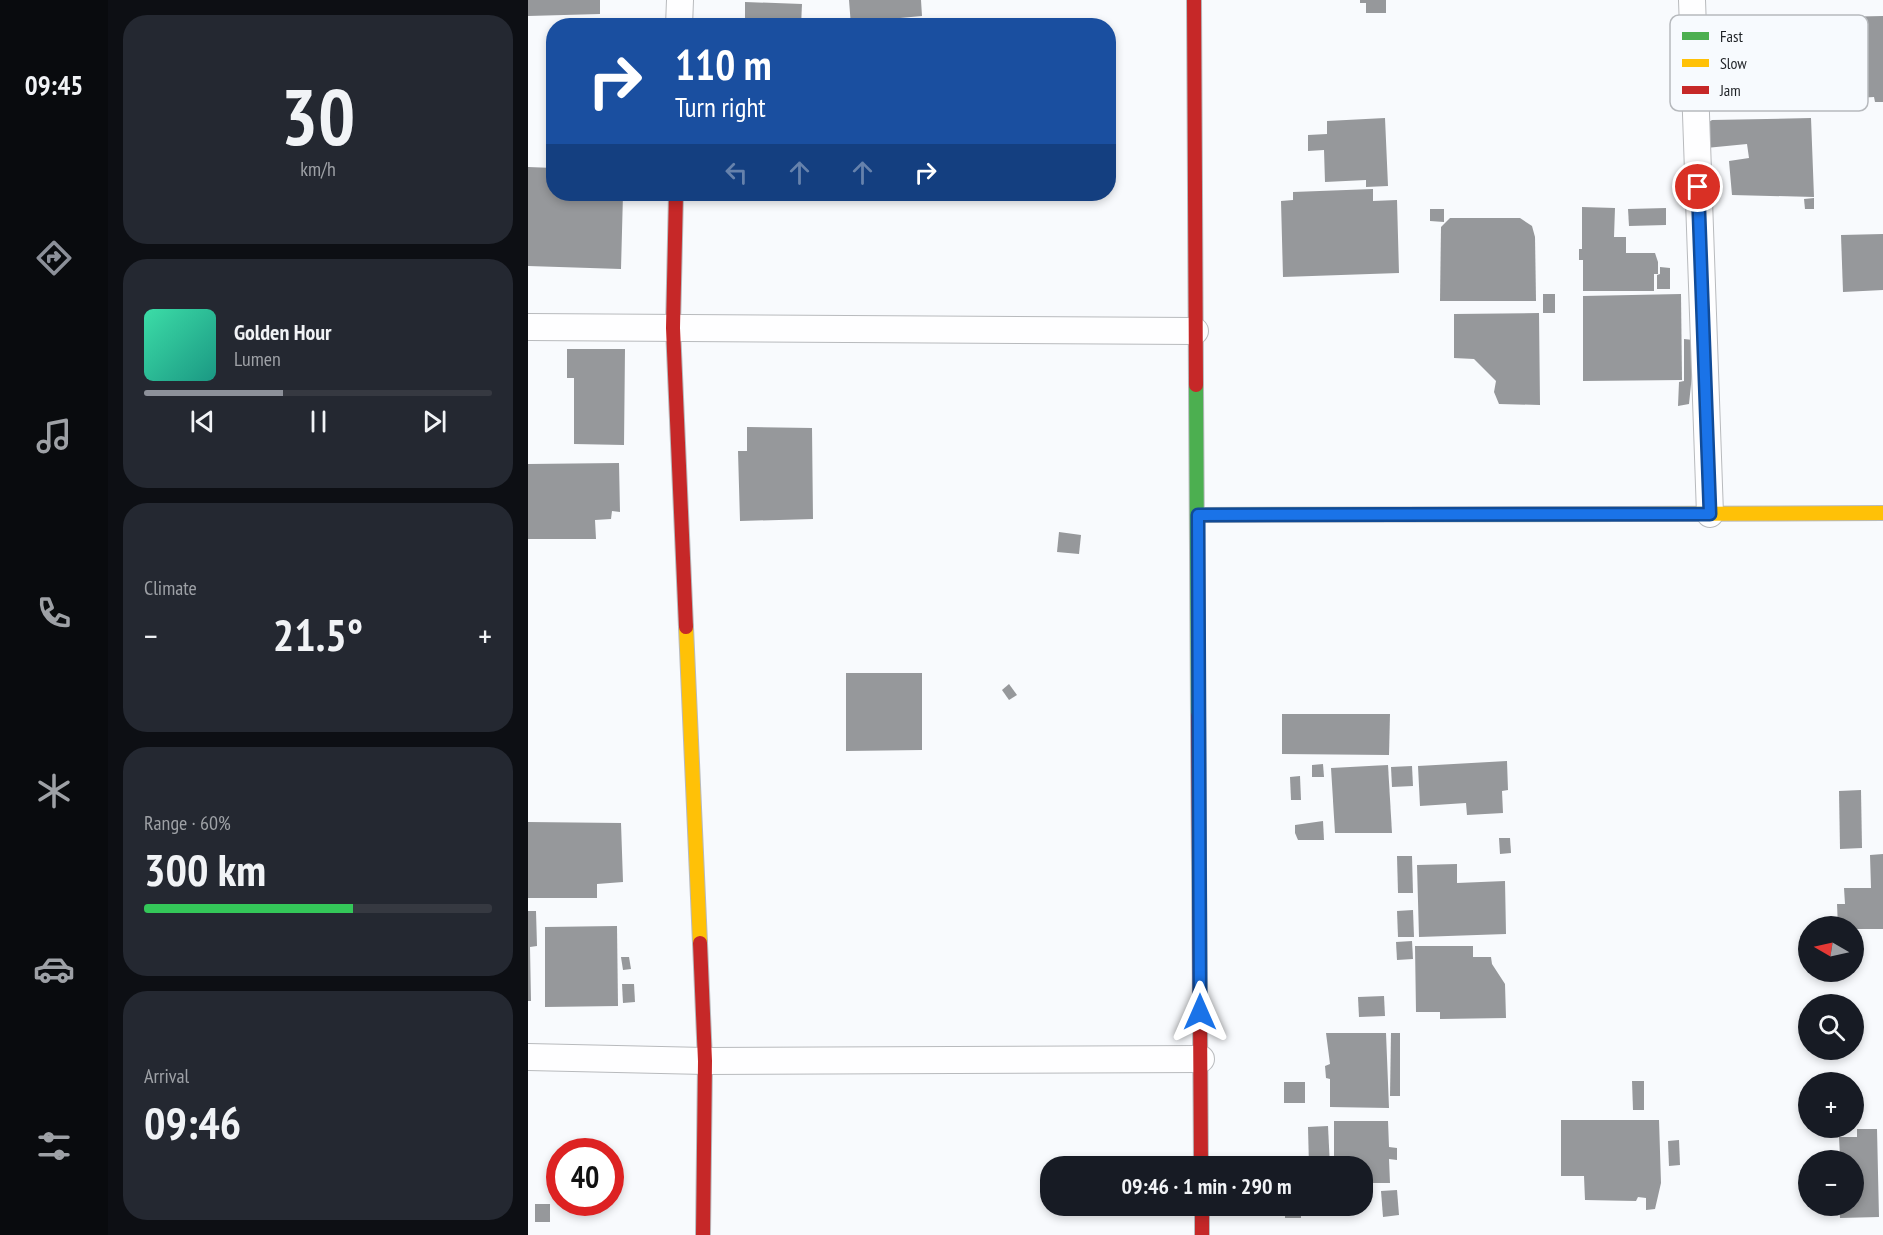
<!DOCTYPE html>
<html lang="en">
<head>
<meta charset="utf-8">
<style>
  :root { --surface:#171b24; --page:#242831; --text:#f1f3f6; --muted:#9ea1a6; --line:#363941; --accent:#8c9099 }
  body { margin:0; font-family:"PT Sans Narrow",sans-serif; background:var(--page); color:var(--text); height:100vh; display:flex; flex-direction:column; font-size:22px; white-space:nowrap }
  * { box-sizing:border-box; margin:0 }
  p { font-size:20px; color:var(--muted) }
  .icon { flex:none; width:33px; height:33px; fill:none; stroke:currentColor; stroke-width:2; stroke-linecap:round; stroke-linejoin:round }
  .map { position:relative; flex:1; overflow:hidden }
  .details { display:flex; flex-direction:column; gap:15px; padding:15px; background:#0d0f14; width:420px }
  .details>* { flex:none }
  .guide { position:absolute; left:18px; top:18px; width:570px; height:183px; border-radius:24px; box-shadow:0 3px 9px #0003; background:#1a4fa0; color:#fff; overflow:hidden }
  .needle { width:39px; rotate:279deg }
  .fabs { position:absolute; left:1270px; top:916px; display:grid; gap:12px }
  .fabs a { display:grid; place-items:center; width:66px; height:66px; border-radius:50%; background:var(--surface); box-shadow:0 3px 9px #0003; font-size:30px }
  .speed { position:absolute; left:18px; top:1138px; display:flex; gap:12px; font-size:30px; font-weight:700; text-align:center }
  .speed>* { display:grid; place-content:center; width:78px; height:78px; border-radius:50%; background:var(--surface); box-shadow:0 3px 9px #0003; line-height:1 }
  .speed .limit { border:9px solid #d22; background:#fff; color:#111 }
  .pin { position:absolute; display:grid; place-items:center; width:51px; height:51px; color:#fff; margin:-26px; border:3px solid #fff; border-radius:50%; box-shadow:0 2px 6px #0007 }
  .me { position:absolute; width:66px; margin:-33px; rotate:0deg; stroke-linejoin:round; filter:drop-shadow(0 0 4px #0008) }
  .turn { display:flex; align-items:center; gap:21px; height:126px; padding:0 30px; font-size:27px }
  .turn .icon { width:78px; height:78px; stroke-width:2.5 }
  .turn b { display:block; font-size:42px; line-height:51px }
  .lanes { display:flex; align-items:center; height:57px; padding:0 30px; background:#0003; justify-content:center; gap:30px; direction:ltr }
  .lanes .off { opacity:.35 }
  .big { font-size:45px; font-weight:800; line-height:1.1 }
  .details .tile { flex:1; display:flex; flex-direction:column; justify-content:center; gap:9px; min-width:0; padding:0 21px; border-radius:24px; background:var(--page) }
  .details .dial { align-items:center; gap:0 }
  .dial b { font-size:78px; line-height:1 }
  .song { display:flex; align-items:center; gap:18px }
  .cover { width:72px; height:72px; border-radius:9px; background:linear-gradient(135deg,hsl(160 70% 55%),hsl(170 70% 35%)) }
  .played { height:6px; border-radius:3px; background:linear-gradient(90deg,var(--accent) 40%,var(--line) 40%) }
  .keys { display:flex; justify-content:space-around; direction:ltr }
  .heat { display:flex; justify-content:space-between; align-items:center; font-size:33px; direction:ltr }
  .charge { height:9px; border-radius:4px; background:linear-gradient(90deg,#34c759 60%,var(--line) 0) }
  .trip { position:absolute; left:512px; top:1156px; width:333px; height:60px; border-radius:24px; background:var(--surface); box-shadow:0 3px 9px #0003; font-weight:800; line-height:60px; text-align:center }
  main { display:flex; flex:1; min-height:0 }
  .tabs { display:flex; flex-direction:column; width:108px; justify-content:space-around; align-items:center; background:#090b0e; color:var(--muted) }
  .tabs .icon { width:42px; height:42px }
  .tabs .on { color:var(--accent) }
  .tabs b { font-size:27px; color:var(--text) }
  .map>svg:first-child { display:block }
  .building { fill:#96989b }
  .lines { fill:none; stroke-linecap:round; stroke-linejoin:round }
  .street-casing { stroke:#b8babd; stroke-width:28 }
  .fast-casing { stroke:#b8babd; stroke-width:16 }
  .slow-casing { stroke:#b8babd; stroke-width:16 }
  .jam-casing { stroke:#b8babd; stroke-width:16 }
  .street { stroke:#fefeff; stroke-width:26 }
  .fast { stroke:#4caf50; stroke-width:14 }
  .slow { stroke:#ffc107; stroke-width:14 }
  .jam { stroke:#c62828; stroke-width:14 }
  .route-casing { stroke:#114b97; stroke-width:15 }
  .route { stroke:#1a73e8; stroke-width:10 }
  .key { fill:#f7fafe; stroke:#b6b9bd; stroke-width:1.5 }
  .key-label { font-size:16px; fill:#1e2125 }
</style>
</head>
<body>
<main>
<nav class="tabs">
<b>09:45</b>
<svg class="icon on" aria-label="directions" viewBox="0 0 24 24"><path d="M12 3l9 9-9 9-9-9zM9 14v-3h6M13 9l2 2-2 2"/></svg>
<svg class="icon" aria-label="music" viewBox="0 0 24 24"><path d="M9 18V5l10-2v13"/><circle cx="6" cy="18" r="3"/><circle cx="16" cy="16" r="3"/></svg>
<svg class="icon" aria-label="phone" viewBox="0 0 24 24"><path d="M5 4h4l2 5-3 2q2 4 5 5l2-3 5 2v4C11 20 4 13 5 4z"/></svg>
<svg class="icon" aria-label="climate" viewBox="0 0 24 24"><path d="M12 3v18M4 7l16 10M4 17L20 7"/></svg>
<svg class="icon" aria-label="car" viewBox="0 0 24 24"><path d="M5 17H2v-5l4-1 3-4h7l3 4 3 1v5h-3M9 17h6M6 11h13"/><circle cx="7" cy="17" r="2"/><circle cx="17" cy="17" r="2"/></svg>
<svg class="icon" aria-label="filters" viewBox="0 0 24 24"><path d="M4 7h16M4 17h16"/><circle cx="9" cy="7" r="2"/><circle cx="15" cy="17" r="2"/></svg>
</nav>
<section class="details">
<div class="tile dial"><b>30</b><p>km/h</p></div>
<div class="tile">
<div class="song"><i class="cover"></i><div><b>Golden Hour</b><p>Lumen</p></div></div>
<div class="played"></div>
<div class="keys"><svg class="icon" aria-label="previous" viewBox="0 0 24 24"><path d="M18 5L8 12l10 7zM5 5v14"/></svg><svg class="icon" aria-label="pause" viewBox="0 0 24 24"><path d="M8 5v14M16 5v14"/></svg><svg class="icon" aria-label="next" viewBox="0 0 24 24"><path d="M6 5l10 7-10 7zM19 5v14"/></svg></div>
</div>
<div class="tile"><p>Climate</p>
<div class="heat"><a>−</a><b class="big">21.5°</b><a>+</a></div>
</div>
<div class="tile"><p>Range · 60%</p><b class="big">300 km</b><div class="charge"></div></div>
<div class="tile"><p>Arrival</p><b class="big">09:46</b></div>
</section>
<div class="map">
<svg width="1355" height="1235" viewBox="0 0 1355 1235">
  <rect width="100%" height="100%" fill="#f8fafd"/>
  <g class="building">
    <path d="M0,0H72V14L0,16Z"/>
    <path d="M321,0H393L394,16L361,19V26H323Z"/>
    <path d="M832,0H858V13H838V3H832Z"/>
    <path d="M217,2L274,4L273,26H217Z"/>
    <path d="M1355,16V102H1347L1346,97L1312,99L1309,17Z"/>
    <path d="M857,118L860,186L838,187V180L797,182L796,150L780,151V135L799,134V121Z"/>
    <path d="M1283,118L1286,197L1204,195L1201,161L1221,158L1219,144L1178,148L1176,125L1184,120Z"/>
    <path d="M0,167L26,168V194H95L93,269L0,266Z"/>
    <path d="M845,189V201L869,200L871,273L755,277L753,201L765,200V192Z"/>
    <path d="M1286,198V209H1277L1276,199Z"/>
    <path d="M1054,207L1087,208L1086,237H1098V253H1127L1130,262V274H1126V291H1055V260H1051V249H1054Z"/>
    <path d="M1138,208V225L1101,226L1100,209Z"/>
    <path d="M902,209H916V222L902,221Z"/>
    <path d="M922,218H992L1004,226L1007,237L1008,301H912L913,227Z"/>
    <path d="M1355,234V290L1315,292L1313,235Z"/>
    <path d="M1132,267L1142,268V289H1129V275L1132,274Z"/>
    <rect x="1015" y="294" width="12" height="19"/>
    <path d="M1153,294L1154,380L1055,381V296Z"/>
    <path d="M1011,313L1012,405L971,404L966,392L968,381L946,359L926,358V314Z"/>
    <path d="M1156,339L1174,341L1165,365L1161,404L1150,406L1151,382L1156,381Z"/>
    <path d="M39,349H97L96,445L46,444V378H39Z"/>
    <path d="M219,427L284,428L285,519L212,521L210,451H219Z"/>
    <path d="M91,463L92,512L84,511L83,519L67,520L68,539H0V464Z"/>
    <path d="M531,532L553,535L551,554L529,552Z"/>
    <path d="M318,673H394V750L318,751Z"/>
    <path d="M481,684L489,695L481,700L474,690Z"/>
    <path d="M754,714H862L861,755L754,754Z"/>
    <path d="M979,761L980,790L974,791L975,813L939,815L938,803L892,806L890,766Z"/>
    <path d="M795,764L796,777H784V765Z"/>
    <path d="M860,765L864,833H807L803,768Z"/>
    <path d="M884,766L885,786L864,787L863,767Z"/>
    <path d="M772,776L773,800H763L762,777Z"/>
    <path d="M1333,790L1334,848L1312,849L1311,791Z"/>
    <path d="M795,821L796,840H770L767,833V825Z"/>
    <path d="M0,822L93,823L95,882L69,884V898H0Z"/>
    <path d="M971,838H982L983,853L972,854Z"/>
    <path d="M1355,854V929H1326V927H1310L1309,904H1317L1316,888H1343L1342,855Z"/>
    <path d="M869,856H884L885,893H870Z"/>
    <path d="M929,864V883L977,881L978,934L891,937L889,865Z"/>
    <path d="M885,910L886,937H870L869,911Z"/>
    <path d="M0,911H8L9,946L2,947L3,1001H0Z"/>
    <path d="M89,926L90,1006L17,1007V927Z"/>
    <path d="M884,941L885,959L869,960L868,942Z"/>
    <path d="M887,946H945V957H963L964,964L977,984L978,1018L912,1019V1012H888Z"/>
    <path d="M93,957H101L103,969L95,970Z"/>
    <path d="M94,984H106L107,1002L95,1003Z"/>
    <path d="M856,996L857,1016L831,1017L830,997Z"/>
    <path d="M798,1033H858L861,1108L802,1107V1079L798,1078L797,1066L802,1064Z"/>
    <path d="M863,1033H872V1096H862Z"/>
    <path d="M1104,1081H1116V1110H1105Z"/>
    <rect x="756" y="1082" width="21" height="21"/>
    <path d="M1033,1120H1131L1133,1183L1127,1209L1118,1210V1198L1110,1197L1108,1201L1057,1200L1056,1176H1033Z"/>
    <path d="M806,1121H860L861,1147L869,1148V1160L861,1159L862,1183H838V1201H834V1167H806Z"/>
    <path d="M800,1126L802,1167H781L780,1127Z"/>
    <path d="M1329,1129H1349L1351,1217L1312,1218L1311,1206H1326V1161H1315V1157H1312L1311,1137H1329Z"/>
    <path d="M1151,1140L1152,1165L1141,1166L1140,1141Z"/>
    <path d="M869,1190L871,1215L855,1217L853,1191Z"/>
    <rect x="7" y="1204" width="15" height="18"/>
    <rect x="757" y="1206" width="16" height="12"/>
  </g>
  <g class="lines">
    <g class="street-casing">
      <g id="street">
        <path d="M1164,0L1182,514"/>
        <path d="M151,26L152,0"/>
        <path d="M0,327L667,331"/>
        <path d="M0,1057L177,1061L673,1059"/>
      </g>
    </g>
    <g class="fast-casing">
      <g id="fast">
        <path d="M668,385L670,716"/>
        <path d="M670,515L1094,514"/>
      </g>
    </g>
    <g class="slow-casing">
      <g id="slow">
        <path d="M1094,514L1355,513"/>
        <path d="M158,627L172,943"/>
      </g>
    </g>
    <g class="jam-casing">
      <g id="jam">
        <path d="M666,0L668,385"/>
        <path d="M148,194L145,328L158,627"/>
        <path d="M670,716L673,1167"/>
        <path d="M172,943L177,1061L175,1235"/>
        <path d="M674,1206V1235"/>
      </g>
    </g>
    <use href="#street" class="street"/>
    <use href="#fast" class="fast"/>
    <use href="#slow" class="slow"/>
    <use href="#jam" class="jam"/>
  </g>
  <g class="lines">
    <g class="route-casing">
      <path id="route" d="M672,1012L670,515L1182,514L1170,187"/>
    </g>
    <use href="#route" class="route"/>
  </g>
  <rect x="1142" y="15" width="198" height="96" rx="9" class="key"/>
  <rect x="1154" y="32" width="27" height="8" fill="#4caf50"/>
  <rect x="1154" y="59" width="27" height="8" fill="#ffc107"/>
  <rect x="1154" y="86" width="27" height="8" fill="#c62828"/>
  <g class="key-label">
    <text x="1192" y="42">Fast</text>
    <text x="1192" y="69">Slow</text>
    <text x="1192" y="96">Jam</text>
  </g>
</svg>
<div class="fabs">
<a><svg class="needle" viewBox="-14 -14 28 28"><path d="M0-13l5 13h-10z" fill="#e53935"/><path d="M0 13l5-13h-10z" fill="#9ea1a6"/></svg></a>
<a><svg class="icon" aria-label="search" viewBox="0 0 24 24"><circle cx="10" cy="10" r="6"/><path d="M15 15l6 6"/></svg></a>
<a>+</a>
<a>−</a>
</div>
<div class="speed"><div class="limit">40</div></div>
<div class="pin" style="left:1170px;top:187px;background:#d93025"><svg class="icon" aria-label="arrive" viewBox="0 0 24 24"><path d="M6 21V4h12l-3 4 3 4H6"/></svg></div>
<svg class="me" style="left:672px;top:1012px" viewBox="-20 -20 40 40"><path d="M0-17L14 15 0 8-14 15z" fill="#1a73e8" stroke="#fff" stroke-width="4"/></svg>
<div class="trip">09:46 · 1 min · 290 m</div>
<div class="guide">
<div class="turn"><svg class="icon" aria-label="right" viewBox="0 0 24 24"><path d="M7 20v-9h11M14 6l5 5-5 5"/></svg><div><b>110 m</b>Turn right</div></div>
<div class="lanes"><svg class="icon off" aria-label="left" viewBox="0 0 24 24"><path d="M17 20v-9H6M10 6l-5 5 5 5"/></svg><svg class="icon off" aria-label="ahead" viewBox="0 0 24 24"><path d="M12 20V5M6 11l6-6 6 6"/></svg><svg class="icon off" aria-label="ahead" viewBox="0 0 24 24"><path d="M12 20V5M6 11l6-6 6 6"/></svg><svg class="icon" aria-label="right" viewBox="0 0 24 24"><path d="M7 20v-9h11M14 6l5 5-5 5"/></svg></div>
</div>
</div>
</main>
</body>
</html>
